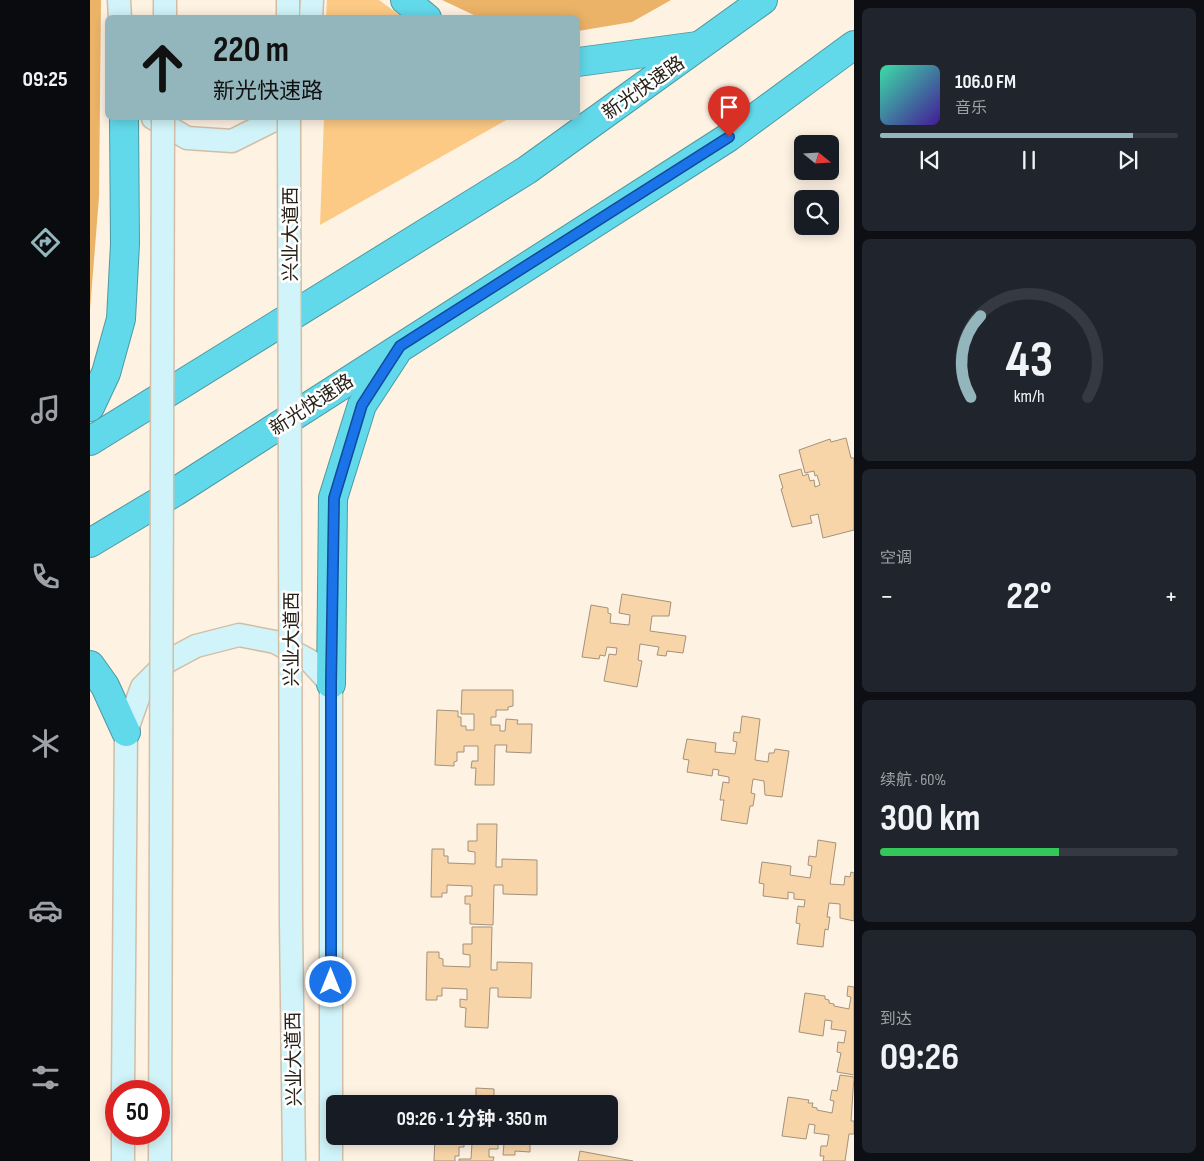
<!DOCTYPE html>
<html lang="zh">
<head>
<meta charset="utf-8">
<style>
  :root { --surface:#171b24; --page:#20242c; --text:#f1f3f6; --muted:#9ea1a6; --line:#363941; --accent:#93b6bc }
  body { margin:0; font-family:"Sofia Sans Condensed","Noto Sans SC",sans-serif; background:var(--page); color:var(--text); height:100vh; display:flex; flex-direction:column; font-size:19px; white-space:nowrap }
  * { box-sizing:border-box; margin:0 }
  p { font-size:16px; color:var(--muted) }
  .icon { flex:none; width:28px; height:28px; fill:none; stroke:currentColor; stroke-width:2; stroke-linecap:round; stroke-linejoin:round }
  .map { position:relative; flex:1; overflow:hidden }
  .panel { display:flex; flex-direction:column; gap:8px; padding:8px; background:#0d0f14; width:350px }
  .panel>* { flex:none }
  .top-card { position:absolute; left:15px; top:15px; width:475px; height:105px; border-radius:8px; box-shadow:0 2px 12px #0003; background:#93b6bc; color:#111; overflow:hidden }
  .needle { width:32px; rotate:108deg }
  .controls { position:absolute; left:704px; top:135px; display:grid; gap:10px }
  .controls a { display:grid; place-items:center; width:45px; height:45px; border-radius:8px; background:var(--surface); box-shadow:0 2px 12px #0003; font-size:25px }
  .speed { position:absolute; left:15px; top:1080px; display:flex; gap:10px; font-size:25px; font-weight:700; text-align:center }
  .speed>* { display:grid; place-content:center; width:65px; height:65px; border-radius:50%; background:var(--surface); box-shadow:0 2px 12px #0003; line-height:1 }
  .speed .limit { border:8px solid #d22; background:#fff; color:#111 }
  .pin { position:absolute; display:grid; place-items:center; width:42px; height:42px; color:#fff; margin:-51px -21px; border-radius:50% 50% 50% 0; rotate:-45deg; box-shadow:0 0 5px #0007 }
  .pin .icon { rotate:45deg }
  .me { position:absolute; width:55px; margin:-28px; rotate:0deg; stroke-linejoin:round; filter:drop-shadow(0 0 4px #0008) }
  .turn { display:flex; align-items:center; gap:18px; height:105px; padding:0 25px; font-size:22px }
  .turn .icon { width:65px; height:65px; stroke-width:2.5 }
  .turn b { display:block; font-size:35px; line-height:42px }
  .big { font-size:38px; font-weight:700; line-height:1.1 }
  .panel .card { flex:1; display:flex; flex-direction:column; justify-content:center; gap:8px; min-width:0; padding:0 18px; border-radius:8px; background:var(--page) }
  .panel .dial { align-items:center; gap:0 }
  .dial svg { height:130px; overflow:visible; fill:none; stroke:var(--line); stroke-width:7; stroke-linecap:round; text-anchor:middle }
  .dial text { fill:var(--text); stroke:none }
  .song { display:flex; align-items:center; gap:15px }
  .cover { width:60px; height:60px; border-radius:8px; background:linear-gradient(135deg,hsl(160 70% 55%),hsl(260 70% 35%)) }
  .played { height:5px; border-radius:2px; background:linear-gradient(90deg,var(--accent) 85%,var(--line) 85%) }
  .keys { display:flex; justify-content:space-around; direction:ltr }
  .heat { display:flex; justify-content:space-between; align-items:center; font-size:28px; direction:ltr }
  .charge { height:8px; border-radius:4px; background:linear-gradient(90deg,#34c759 60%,var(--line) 0) }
  .trip { position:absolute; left:236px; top:1095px; width:292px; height:50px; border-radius:8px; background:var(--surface); box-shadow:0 2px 12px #0003; font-weight:700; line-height:50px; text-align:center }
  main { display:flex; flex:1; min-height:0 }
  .dock { display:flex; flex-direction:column; width:90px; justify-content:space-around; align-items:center; background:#090b0e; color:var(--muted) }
  .dock .icon { width:35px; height:35px }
  .dock .on { color:var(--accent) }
  .dock b { font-size:22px; color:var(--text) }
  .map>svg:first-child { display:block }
  .green { fill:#fdca86 }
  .forest { fill:#ebb367 }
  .building { fill:#f7d5a9; stroke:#a4927b }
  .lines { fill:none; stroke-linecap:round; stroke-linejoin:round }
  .secondary-casing { stroke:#d1bea6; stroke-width:25 }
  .highway-casing { stroke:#4e99a0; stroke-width:30 }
  .secondary { stroke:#d0f4f9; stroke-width:22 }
  .highway { stroke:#62d9ea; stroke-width:28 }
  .secondary-bridge-casing { stroke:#d1bea6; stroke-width:25; stroke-linecap:butt }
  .secondary-bridge { stroke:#d0f4f9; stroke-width:22 }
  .route-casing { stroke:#114b97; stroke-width:12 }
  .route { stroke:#1a73e8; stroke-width:9 }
  .labels { text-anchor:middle; stroke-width:5; stroke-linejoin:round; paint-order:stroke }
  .street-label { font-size:19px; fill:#282118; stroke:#fff }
</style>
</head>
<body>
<main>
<nav class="dock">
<b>09:25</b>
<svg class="icon on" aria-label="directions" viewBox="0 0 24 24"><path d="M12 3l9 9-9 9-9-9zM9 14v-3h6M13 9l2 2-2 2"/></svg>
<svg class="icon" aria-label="music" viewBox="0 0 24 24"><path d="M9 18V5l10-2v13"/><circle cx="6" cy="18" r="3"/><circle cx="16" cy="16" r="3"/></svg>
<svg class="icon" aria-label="phone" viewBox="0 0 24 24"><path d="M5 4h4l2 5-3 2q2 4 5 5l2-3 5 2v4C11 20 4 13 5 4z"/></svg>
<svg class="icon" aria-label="climate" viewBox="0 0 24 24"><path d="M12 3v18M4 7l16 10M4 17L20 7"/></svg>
<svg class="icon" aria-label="car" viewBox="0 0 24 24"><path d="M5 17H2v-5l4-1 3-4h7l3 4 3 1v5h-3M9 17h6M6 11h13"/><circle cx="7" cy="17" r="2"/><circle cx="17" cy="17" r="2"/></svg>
<svg class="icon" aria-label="filters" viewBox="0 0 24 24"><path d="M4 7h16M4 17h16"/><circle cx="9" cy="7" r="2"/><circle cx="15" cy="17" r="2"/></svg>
</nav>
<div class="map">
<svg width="764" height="1161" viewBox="0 0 764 1161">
  <rect width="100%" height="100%" fill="#fef2e3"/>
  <g class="green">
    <path d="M237,0H289L312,17H236Z"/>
    <path d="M234,118H420L230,225Z"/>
  </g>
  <g class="forest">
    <path d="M0,0H11L9,197L0,310Z"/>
    <path d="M352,0H581L542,22L488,31V18L388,17Z"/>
  </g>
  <g class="building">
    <path d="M756,438L761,458H764V530L733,538L728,514L720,516L722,523L702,527L691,489L693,488L689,475L711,469L713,476L718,474L720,481L724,480L725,487L730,485L727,475L725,476L724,471L715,473L709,450L740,439L741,442Z"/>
    <path d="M532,594L581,602L579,616H562L560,631L596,636L593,653L577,651L576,656L567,655L569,647L550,644L548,660L552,661L547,687L514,681L519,654L526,655L527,648L517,647L515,656L510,655L509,659L492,657L501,605L518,608V613L521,614L520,623L539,625L540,615L529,613Z"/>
    <path d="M372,690H423V706L418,707V710H406V717H401V725H410V731H415L416,719L428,720L427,724H442L441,753L416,752L417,745H405L404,785H385L386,768H381L382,761H388V746H374V752H367V761L364,762V766L345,765L347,710L368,711V717H371V726H376V730H384V714H371Z"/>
    <path d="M652,716L670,719L665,760L678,762L679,753H684L685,749L699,751L692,797L675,795L674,781L663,779L661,793L665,794L663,806H660L657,824L631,820L634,800H630L633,782L639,783V777L628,775L629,770L623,769L622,776L597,772L599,760L593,759L597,739L626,743L625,752L645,754L647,742L643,741L644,732L650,733Z"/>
    <path d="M387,824H407L406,867H412V859L447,860V895L413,894V885H404L403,925L380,924V904H375V896H382V886L357,885V893H352V897H341L342,849H354V856H358V863L385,864V852L378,851V841H387Z"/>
    <path d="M728,840L746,843L740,884L754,885L755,876L760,877L761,872L764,873V921L750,918V904L739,903L737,917H740L738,930L735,929L733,947L707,944L710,924L706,923L708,906L714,907L715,900L704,899V893L698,892V899L673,896L674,884L669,883L672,862L701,866L700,875L720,878L722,866L718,865L719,856L726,857Z"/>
    <path d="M382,927H402L401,970H407V962L442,963L441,998L408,997V988H400L398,1028L375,1027L376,1008L370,1007V999L377,1000V989L352,988V996H347V1000H336L337,952H349V958L353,959V966L380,967V955L373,954V944H382Z"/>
    <path d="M758,986L764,987V1075L747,1072L751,1053L747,1052L748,1042L754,1043L756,1031L741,1029L742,1021L735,1020L733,1036L709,1032L715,993L735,996V999L739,1000V1003L744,1004V1006L759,1009L761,997L757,996Z"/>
    <path d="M750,1075L764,1077L761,1121H764V1134H759L755,1161H733L734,1156H730L731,1146H737L739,1135L724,1133L725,1125L719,1124L716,1139L692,1136L698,1097L719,1100L718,1103H723L722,1107L727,1108V1110L742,1113L744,1101L740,1100L742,1090L747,1091Z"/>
    <path d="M386,1088L404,1089V1104H386Z"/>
    <path d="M345,1136H440V1152L425,1151V1155H413L414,1143H408V1149H399V1157H404L403,1161H369V1159H381L382,1143H374V1147H369V1156H365V1161H344Z"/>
    <path d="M490,1151L543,1161H488Z"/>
  </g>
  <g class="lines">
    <g class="secondary-casing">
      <g id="secondary">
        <path d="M29,0L30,18"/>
        <path d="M198,0V18"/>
        <path d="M75,18V0"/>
        <path d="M221,18L222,0"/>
        <path d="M63,118L97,138L142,141L188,118"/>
        <path d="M33,1091L36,732L52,687L78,661L106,646L149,635L185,642L220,661L241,684V1161"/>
        <path d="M33,1161V1134"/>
      </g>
    </g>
    <g class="highway-casing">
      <g id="highway">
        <path d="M315,0L337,18"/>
        <path d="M488,62L607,46"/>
        <path d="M0,407L16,373L31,319L35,244L34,118"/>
        <path d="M0,441L437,170L673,0"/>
        <path d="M0,543L85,492L639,137L764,45"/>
        <path d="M0,665L15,686L36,732"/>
        <path d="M241,684L243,498L272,405L306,353"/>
      </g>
    </g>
    <use href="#secondary" class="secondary"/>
    <use href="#highway" class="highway"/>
    <g class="secondary-bridge-casing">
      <g id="secondary-bridge">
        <path d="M199,118L201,922L204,1161"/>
        <path d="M70,1161L73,118"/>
      </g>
    </g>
    <use href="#secondary-bridge" class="secondary-bridge"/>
  </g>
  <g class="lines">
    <g class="route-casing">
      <path id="route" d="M241,982V684L244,498L272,405L310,346L639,137"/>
    </g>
    <use href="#route" class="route"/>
  </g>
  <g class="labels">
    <g class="street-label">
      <text transform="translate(553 87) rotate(-35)" y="7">新光快速路</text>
      <text transform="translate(200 234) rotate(-90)" y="7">兴业大道西</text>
      <text transform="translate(221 404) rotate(-33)" y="7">新光快速路</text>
      <text transform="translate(201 639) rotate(-90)" y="7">兴业大道西</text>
      <text transform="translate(203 1059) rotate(-91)" y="7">兴业大道西</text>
    </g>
  </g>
</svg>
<div class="controls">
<a><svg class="needle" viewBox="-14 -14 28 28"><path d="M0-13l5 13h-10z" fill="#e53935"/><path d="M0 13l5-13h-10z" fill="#9ea1a6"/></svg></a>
<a><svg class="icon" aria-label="search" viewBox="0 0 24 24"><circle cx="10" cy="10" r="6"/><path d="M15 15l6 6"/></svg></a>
</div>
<div class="speed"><div class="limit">50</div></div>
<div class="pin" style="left:639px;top:137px;background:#d93025"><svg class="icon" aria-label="arrive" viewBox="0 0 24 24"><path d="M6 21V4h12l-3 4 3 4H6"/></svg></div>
<svg class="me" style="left:241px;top:982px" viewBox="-20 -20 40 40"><circle r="17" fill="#1a73e8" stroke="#fff" stroke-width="3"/><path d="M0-11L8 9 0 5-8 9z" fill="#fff"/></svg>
<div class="trip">09:26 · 1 分钟 · 350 m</div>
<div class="top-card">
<div class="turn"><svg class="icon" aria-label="ahead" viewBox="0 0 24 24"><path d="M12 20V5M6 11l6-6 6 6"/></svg><div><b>220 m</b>新光快速路</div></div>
</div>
</div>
<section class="panel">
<div class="card">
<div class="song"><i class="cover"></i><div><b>106.0 FM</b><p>音乐</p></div></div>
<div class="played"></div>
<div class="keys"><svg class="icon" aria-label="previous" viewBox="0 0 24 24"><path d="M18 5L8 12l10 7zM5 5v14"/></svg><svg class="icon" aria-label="pause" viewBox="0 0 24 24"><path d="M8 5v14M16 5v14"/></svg><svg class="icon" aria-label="next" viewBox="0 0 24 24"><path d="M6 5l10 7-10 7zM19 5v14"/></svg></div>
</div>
<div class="card dial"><svg viewBox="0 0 100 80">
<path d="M14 69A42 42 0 1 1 86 69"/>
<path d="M14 69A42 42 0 0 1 20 19" stroke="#93b6bc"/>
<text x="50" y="56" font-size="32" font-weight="700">43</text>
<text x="50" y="72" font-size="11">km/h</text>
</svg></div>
<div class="card"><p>空调</p>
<div class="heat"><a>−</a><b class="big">22°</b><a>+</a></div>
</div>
<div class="card"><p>续航 · 60%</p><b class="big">300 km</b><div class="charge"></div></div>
<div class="card"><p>到达</p><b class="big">09:26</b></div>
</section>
</main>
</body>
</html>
